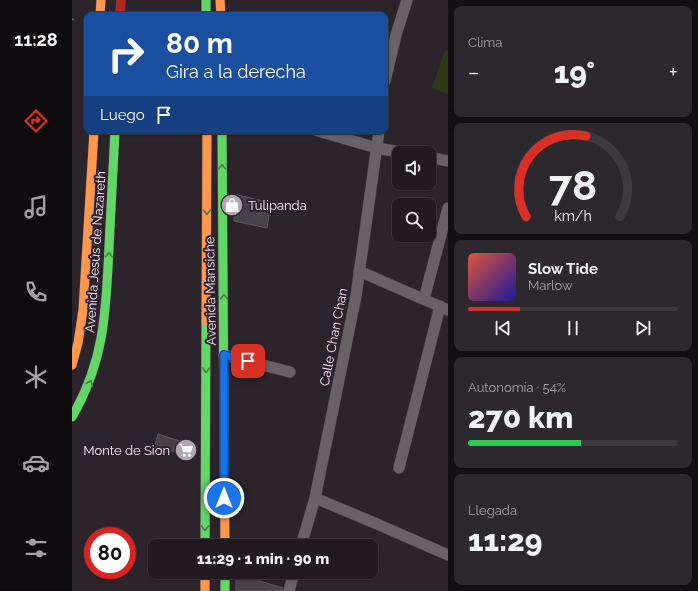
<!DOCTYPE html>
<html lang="es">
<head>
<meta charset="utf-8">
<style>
  :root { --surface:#211b20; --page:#2d282d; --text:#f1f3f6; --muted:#a2a1a5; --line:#3e393e; --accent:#d93025 }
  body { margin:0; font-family:Raleway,sans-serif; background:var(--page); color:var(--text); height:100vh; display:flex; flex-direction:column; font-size:15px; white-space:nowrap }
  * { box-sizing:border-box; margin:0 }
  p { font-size:13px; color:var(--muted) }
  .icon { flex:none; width:22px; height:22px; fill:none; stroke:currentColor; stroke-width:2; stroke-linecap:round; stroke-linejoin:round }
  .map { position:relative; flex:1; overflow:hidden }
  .sheet { display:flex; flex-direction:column; gap:6px; padding:6px; background:#120f12; width:250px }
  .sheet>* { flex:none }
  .top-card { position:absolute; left:12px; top:12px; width:304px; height:122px; border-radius:8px; box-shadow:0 1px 3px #0004,0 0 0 1px var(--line); background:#1a4fa0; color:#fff; overflow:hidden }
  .controls { position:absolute; left:320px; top:146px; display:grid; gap:8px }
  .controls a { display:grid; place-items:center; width:44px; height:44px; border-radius:8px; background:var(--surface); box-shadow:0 1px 3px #0004,0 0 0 1px var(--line); font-size:20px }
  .speed { position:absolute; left:12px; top:527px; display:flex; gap:8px; font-size:20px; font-weight:700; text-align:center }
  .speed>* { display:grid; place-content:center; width:52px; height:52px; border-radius:50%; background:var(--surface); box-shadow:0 1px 3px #0004,0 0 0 1px var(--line); line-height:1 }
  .speed .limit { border:6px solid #d22; background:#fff; color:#111 }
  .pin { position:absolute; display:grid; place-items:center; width:34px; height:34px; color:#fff; margin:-17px; border-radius:8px; box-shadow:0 2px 6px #0006 }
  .me { position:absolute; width:44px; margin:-22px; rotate:0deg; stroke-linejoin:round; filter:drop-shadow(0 0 3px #0008) }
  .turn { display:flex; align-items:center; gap:14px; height:84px; padding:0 16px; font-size:18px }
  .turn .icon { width:52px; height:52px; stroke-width:2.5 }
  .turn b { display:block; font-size:28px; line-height:34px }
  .then { display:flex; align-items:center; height:38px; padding:0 16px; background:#0003; gap:8px; font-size:15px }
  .big { font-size:30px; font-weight:800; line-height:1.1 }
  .sheet .widget { flex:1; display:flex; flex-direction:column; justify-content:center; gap:6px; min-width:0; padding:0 14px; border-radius:8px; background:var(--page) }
  .sheet .dial { align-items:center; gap:0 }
  .dial svg { height:104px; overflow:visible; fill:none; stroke:var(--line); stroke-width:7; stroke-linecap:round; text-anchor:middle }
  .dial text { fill:var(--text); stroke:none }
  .song { display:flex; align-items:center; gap:12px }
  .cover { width:48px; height:48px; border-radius:6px; background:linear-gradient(135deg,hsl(10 70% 55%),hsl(240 70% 35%)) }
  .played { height:4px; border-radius:2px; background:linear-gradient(90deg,var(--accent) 25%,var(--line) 25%) }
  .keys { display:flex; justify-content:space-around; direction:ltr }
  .heat { display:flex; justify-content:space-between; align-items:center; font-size:22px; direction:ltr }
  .charge { height:6px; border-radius:3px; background:linear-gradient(90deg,#34c759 54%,var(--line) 0) }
  .trip { position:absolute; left:76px; top:539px; width:230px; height:40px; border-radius:8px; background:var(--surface); box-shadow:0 1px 3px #0004,0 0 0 1px var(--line); font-weight:800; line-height:40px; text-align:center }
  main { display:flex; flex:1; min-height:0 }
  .tab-bar { display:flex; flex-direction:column; width:72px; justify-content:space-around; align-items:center; background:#0d0b0d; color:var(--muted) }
  .tab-bar .icon { width:28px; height:28px }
  .tab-bar .current { color:var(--accent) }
  .tab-bar b { font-size:18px; color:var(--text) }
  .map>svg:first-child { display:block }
  .green { fill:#2f3a15 }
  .building { fill:#484248; stroke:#5e575c }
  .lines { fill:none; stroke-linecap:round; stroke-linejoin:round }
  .street-casing { stroke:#453f44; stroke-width:12 }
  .fast-casing { stroke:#453f44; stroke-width:10 }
  .slow-casing { stroke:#453f44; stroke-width:10 }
  .jam-casing { stroke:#453f44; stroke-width:10 }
  .path { stroke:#666065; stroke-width:2; stroke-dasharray:2 3; stroke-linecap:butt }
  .street { stroke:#686267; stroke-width:11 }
  .fast { stroke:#63d668; stroke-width:9 }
  .slow { stroke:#ff974d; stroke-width:9 }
  .jam { stroke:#b3261e; stroke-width:9 }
  .oneway { stroke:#4a7c4b }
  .route-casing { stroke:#114b97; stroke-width:10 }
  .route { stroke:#1a73e8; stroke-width:7 }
  .labels { text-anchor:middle; stroke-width:4; stroke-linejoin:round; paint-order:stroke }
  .poi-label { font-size:13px; fill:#f9eef7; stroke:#30212e; text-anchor:start }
  .street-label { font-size:13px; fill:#f9eef7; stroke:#30212e }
</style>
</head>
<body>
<main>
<nav class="tab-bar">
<b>11:28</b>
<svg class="icon current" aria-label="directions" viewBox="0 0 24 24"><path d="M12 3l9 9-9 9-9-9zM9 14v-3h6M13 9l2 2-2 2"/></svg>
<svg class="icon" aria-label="music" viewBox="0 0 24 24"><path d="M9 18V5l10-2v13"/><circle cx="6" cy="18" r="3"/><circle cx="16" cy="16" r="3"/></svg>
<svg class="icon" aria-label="phone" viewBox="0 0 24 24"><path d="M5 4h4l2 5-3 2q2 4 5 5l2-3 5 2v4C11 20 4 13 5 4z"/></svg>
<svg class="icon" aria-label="climate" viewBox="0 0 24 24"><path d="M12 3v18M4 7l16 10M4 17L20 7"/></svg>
<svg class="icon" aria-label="car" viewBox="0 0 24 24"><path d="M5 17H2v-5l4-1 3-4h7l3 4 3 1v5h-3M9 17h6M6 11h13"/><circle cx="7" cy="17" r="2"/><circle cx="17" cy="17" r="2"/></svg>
<svg class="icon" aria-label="filters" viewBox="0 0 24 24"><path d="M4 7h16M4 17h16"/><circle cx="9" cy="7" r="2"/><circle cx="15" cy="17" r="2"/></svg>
</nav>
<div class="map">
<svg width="376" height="591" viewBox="0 0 376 591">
  <rect width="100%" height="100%" fill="#2c242b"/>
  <path class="green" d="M373,50L376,51V94L360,88Z"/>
  <g class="building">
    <path d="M162,194L199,203L195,228L162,221Z"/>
    <path d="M86,434L117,444V456L83,446Z"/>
    <path d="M164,574L211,588L210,591H164Z"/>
  </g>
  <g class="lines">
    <g class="street-casing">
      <g id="street">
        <path d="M313,81L324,35L335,0"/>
        <path d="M246,131L305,148L333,153"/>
        <path d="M357,157L376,161"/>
        <path d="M287,271L376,310"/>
        <path d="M352,299L376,208"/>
        <path d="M152,355L218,372"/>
        <path d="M327,468L368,306"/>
        <path d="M243,498L298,521L376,555"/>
        <path d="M229,546L243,498L284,296L307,131"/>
        <path d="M217,591L222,572"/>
      </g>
    </g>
    <g class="fast-casing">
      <g id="fast">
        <path d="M134,0V15"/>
        <path d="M150,131L152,418"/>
        <path d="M0,417C33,360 34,310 37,247C39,208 41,170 43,131"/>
        <path d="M133,546L134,321"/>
        <path d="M153,572V591"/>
      </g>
    </g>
    <g class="slow-casing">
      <g id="slow">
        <path d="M148,0L149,15"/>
        <path d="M28,15L29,0"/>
        <path d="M134,321L135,131"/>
        <path d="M0,365L6,343L11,310L22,131"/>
        <path d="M152,418L153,546"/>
        <path d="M133,572V591"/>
      </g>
    </g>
    <g class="jam-casing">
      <path id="jam" d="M48,15L49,0"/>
    </g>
    <path class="path" d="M0,19L4,21"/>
    <use href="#street" class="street"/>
    <use href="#fast" class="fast"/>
    <use href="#slow" class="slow"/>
    <use href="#jam" class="jam"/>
  </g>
  <defs><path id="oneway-chevron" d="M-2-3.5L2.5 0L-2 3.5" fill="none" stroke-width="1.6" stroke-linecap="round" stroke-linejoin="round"/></defs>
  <g class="oneway">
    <use href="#oneway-chevron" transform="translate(150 167) rotate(-91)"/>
    <use href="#oneway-chevron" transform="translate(135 212) rotate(90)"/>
    <use href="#oneway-chevron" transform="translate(37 255) rotate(-87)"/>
    <use href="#oneway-chevron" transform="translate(152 297) rotate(-91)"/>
    <use href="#oneway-chevron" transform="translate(134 370) rotate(90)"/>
    <use href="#oneway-chevron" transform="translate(18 383) rotate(-67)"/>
    <use href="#oneway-chevron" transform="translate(133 528) rotate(90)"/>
  </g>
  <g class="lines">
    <g class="route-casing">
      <path id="route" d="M152,498V355L176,361"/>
    </g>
    <use href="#route" class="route"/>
  </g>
  <defs>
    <g id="shop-disc" transform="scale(1.15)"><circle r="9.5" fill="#b1a7b0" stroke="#30212e"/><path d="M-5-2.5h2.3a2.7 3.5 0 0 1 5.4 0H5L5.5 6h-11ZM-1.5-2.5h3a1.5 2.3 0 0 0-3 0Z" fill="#fff"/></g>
    <g id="supermarket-disc" transform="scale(1.15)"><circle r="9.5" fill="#b1a7b0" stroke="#30212e"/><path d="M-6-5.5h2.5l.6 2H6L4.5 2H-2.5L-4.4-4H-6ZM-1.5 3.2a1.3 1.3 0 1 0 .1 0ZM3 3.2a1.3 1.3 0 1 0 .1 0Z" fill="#fff"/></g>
  </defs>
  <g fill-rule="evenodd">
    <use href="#shop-disc" x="160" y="205"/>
    <use href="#supermarket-disc" x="114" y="450"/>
  </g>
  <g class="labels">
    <g class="poi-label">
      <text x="176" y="210">Tulipanda</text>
      <text x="98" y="455" text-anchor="end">Monte de Sion</text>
    </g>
    <g class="street-label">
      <text transform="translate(23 252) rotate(-86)" y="5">Avenida Jesús de Nazareth</text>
      <text transform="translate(138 291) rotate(-91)" y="5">Avenida Mansiche</text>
      <text transform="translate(261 337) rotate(-79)" y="5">Calle Chan Chan</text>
    </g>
  </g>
</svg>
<div class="controls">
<a><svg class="icon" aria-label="sound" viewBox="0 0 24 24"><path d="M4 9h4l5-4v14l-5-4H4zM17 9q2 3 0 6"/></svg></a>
<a><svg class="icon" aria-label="search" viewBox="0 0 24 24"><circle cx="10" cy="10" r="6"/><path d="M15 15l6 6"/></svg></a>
</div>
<div class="speed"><div class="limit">80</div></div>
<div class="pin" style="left:176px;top:361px;background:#d93025"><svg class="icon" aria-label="arrive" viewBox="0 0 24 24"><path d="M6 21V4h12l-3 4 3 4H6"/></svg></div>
<svg class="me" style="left:152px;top:498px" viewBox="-20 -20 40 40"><circle r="17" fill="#1a73e8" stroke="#fff" stroke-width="3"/><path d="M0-11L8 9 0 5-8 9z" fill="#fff"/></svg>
<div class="trip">11:29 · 1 min · 90 m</div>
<div class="top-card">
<div class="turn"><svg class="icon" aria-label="right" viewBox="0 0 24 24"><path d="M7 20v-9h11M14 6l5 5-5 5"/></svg><div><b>80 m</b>Gira a la derecha</div></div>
<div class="then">Luego<svg class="icon" aria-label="arrive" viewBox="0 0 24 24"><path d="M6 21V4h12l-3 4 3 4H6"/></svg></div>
</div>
</div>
<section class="sheet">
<div class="widget"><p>Clima</p>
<div class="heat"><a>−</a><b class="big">19°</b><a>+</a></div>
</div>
<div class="widget dial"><svg viewBox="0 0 100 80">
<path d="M14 69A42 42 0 1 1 86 69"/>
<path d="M14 69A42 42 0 0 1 60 7" stroke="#d93025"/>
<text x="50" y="56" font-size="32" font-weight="700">78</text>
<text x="50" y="72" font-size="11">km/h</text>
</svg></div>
<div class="widget">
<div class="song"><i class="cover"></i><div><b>Slow Tide</b><p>Marlow</p></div></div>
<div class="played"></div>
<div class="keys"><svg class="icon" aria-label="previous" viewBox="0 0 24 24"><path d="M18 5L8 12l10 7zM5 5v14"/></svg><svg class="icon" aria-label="pause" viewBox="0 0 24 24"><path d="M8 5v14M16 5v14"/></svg><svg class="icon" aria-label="next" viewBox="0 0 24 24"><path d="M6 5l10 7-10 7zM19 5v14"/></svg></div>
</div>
<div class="widget"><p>Autonomía · 54%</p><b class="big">270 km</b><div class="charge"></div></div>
<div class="widget"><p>Llegada</p><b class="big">11:29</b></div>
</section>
</main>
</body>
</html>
